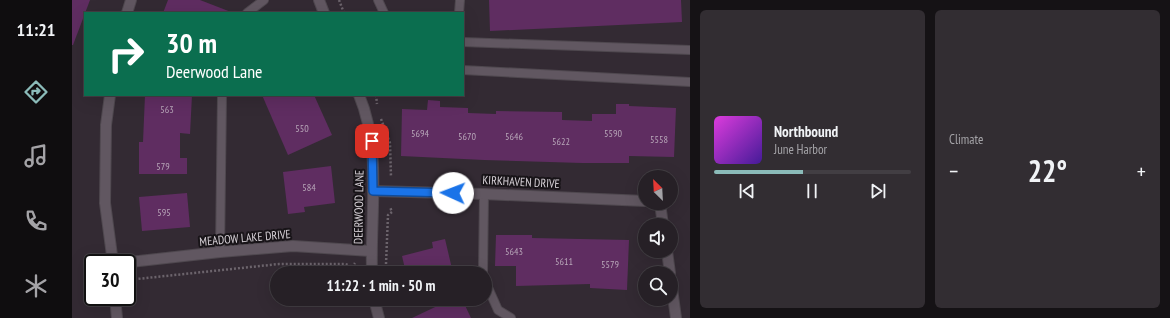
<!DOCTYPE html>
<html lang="en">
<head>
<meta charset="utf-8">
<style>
  :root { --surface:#262026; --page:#322d32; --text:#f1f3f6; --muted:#a4a3a7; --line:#423e43; --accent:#8bbbb9 }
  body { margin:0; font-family:"PT Sans Narrow",sans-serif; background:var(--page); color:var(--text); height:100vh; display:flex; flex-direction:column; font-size:15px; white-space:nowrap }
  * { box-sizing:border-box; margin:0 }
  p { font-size:13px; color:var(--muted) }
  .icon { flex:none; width:22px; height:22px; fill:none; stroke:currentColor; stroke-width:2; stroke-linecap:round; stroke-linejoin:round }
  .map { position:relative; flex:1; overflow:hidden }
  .sheet { display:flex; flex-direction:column; gap:10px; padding:10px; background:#151215; width:480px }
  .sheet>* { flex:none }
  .banner { position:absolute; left:12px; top:12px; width:380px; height:84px; border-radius:0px; box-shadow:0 4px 16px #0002,0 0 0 1px var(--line); background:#0b6e4f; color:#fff; overflow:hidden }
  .needle { width:26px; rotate:336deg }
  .fabs { position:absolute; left:566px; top:170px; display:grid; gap:8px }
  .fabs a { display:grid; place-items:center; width:40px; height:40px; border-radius:50%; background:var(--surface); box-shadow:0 4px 16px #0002,0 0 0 1px var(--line); font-size:20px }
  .speed { position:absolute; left:12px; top:254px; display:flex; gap:8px; font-size:20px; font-weight:700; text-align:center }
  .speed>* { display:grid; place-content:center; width:52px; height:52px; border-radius:50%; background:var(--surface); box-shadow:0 4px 16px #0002,0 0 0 1px var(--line); line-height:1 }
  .speed .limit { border:2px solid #111; border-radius:6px; background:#fff; color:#111 }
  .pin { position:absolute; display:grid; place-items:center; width:34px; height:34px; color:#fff; margin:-17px; border-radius:8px; box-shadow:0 2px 6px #0006 }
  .me { position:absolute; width:44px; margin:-22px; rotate:272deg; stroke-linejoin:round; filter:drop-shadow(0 0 3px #0008) }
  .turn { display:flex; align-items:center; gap:14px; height:84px; padding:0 16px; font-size:18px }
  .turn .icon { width:52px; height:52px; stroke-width:2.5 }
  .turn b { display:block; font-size:28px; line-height:34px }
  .big { font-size:30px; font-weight:600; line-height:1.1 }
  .sheet .tile { flex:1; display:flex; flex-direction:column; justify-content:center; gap:6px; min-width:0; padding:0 14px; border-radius:6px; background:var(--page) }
  .song { display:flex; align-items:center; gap:12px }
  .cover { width:48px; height:48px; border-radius:6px; background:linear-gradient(135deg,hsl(300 70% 55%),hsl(260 70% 35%)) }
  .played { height:4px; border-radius:2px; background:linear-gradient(90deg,var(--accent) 45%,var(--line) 45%) }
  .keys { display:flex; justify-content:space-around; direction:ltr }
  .heat { display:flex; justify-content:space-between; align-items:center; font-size:22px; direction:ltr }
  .sheet .tiles { flex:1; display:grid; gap:10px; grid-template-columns:repeat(2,1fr) }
  .trip { position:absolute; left:198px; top:266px; width:222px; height:40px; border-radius:20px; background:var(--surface); box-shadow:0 4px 16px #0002,0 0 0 1px var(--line); font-weight:600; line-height:40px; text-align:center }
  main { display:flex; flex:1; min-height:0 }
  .tabs { display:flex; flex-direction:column; width:72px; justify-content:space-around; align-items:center; background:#0f0d0f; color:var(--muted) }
  .tabs .icon { width:28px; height:28px }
  .tabs .on { color:var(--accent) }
  .tabs b { font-size:18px; color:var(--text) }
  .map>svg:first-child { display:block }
  .building { fill:#5f2d61 }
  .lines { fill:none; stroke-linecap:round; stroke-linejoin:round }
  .lane-casing { stroke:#4f484f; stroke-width:10 }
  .street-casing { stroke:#4f484f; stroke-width:12 }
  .path { stroke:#6c646c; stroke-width:2.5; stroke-dasharray:2 2; stroke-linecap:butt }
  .lane { stroke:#615761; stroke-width:8 }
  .street { stroke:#615761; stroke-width:10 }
  .route-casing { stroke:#114b97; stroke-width:10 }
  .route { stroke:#1a73e8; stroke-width:7 }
  .labels { text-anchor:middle; stroke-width:4; stroke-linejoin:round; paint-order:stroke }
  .number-label { font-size:10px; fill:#b8a7b9 }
  .street-label { font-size:12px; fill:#d6d0d6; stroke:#181418 }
</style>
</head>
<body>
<main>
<nav class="tabs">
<b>11:21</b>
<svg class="icon on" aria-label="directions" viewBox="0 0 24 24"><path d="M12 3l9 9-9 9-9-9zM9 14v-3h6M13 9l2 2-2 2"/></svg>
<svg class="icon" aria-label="music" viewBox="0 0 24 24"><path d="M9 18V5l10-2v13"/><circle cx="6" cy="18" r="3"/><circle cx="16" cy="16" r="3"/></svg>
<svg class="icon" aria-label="phone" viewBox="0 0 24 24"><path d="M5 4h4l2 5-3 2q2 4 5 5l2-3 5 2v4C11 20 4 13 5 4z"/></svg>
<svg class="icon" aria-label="climate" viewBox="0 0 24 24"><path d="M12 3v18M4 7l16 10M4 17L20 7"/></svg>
</nav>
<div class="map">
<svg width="618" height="318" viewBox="0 0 618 318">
  <rect width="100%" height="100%" fill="#332a33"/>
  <g class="building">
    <path d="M0,0H18L1,45H0Z"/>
    <path d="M96,0H128L159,12V13H91Z"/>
    <path d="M417,0H609L610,22L418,31Z"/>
    <path d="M73,95H120L118,134L108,133V158H115V174H67V142H71Z"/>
    <path d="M190,95H242L260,135L216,155Z"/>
    <path d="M356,100L368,101V107L396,108V113L424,114V111L490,112V120L520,121V114H544V104H557V106L604,108L602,157L557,156V163H510L412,160L329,156L330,109L355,110Z"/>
    <path d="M259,166L263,203L232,207L233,212L216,214L211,172Z"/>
    <path d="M115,193L118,227L70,231L67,197Z"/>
    <path d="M424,235H460V238L557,240L555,290L518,288V284L444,286V266H423Z"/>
    <path d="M373,239L381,273H334L330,256L361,248L360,242Z"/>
    <path d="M380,299H390L399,318H340Z"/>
  </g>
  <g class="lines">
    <g class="lane-casing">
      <g id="lane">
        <path d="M306,0L312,13"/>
        <path d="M175,13L192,0"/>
        <path d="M387,13L388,0"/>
        <path d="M391,42L618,50"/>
        <path d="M391,70L618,82"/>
        <path d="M148,252L150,95"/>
        <path d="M411,273L412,194"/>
        <path d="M413,281L426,310L439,318"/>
      </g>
    </g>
    <g class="street-casing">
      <g id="street">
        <path d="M247,0L252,13"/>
        <path d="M55,13L59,0"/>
        <path d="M38,95L34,125L33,203L41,263"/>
        <path d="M287,95C310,149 298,215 300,273"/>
        <path d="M301,191L412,194L573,201"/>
        <path d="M588,203L591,225"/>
        <path d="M595,251L598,273"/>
        <path d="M49,263L148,252L221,246L299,251"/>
        <path d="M599,281L604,318"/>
        <path d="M43,297L45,318"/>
        <path d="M302,299L307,318"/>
      </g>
    </g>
    <g class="path">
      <path d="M267,0L272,13"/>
      <path d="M304,95L305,104"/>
      <path d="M309,119L318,143L319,177"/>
      <path d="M314,264L316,215L320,212L318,207"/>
      <path d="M56,279L60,282"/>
      <path d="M56,294L60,282L65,279L207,264H272L277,265L279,268L283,263"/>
    </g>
    <use href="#lane" class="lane"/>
    <use href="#street" class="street"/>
  </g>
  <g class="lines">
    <g class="route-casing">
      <path id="route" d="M300,141L301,191L381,193"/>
    </g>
    <use href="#route" class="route"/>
  </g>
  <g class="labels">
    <g class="number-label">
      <text x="95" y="113">563</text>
      <text x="230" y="132">550</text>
      <text x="348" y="137">5694</text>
      <text x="541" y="137">5590</text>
      <text x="395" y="140">5670</text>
      <text x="442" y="140">5646</text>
      <text x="587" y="143">5558</text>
      <text x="489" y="145">5622</text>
      <text x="91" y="170">579</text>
      <text x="237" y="191">584</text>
      <text x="92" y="216">595</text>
      <text x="442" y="255">5643</text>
      <text x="492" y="265">5611</text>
      <text x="538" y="268">5579</text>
    </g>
    <g class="street-label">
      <text transform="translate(449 182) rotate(3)" y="4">KIRKHAVEN DRIVE</text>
      <text transform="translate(287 207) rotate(-89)" y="4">DEERWOOD LANE</text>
      <text transform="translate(173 238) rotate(-5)" y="4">MEADOW LAKE DRIVE</text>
    </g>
  </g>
</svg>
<div class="fabs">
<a><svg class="needle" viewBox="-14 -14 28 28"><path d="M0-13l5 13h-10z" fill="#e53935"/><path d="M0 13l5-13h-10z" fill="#a4a3a7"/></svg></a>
<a><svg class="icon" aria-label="sound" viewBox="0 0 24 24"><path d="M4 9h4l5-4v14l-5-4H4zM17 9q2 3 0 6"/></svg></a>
<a><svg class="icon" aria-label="search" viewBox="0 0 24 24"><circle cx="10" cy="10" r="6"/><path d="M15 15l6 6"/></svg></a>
</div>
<div class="speed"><div class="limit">30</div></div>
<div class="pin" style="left:300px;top:141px;background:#d93025"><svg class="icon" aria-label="arrive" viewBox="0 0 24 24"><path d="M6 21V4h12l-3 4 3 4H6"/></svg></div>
<svg class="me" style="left:381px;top:193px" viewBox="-20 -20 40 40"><circle r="19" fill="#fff"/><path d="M0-13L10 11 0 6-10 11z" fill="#1a73e8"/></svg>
<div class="trip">11:22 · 1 min · 50 m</div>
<div class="banner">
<div class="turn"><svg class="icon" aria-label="right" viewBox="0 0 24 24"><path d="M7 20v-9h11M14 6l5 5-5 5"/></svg><div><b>30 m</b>Deerwood Lane</div></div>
</div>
</div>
<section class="sheet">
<div class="tiles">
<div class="tile">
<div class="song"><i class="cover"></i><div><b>Northbound</b><p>June Harbor</p></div></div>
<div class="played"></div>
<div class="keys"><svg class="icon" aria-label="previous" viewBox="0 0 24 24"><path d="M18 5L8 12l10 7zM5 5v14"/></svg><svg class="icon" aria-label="pause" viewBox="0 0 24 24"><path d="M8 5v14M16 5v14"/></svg><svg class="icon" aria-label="next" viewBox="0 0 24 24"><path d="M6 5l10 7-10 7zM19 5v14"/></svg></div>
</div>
<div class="tile"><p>Climate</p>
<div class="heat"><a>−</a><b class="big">22°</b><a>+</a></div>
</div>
</div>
</section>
</main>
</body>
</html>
